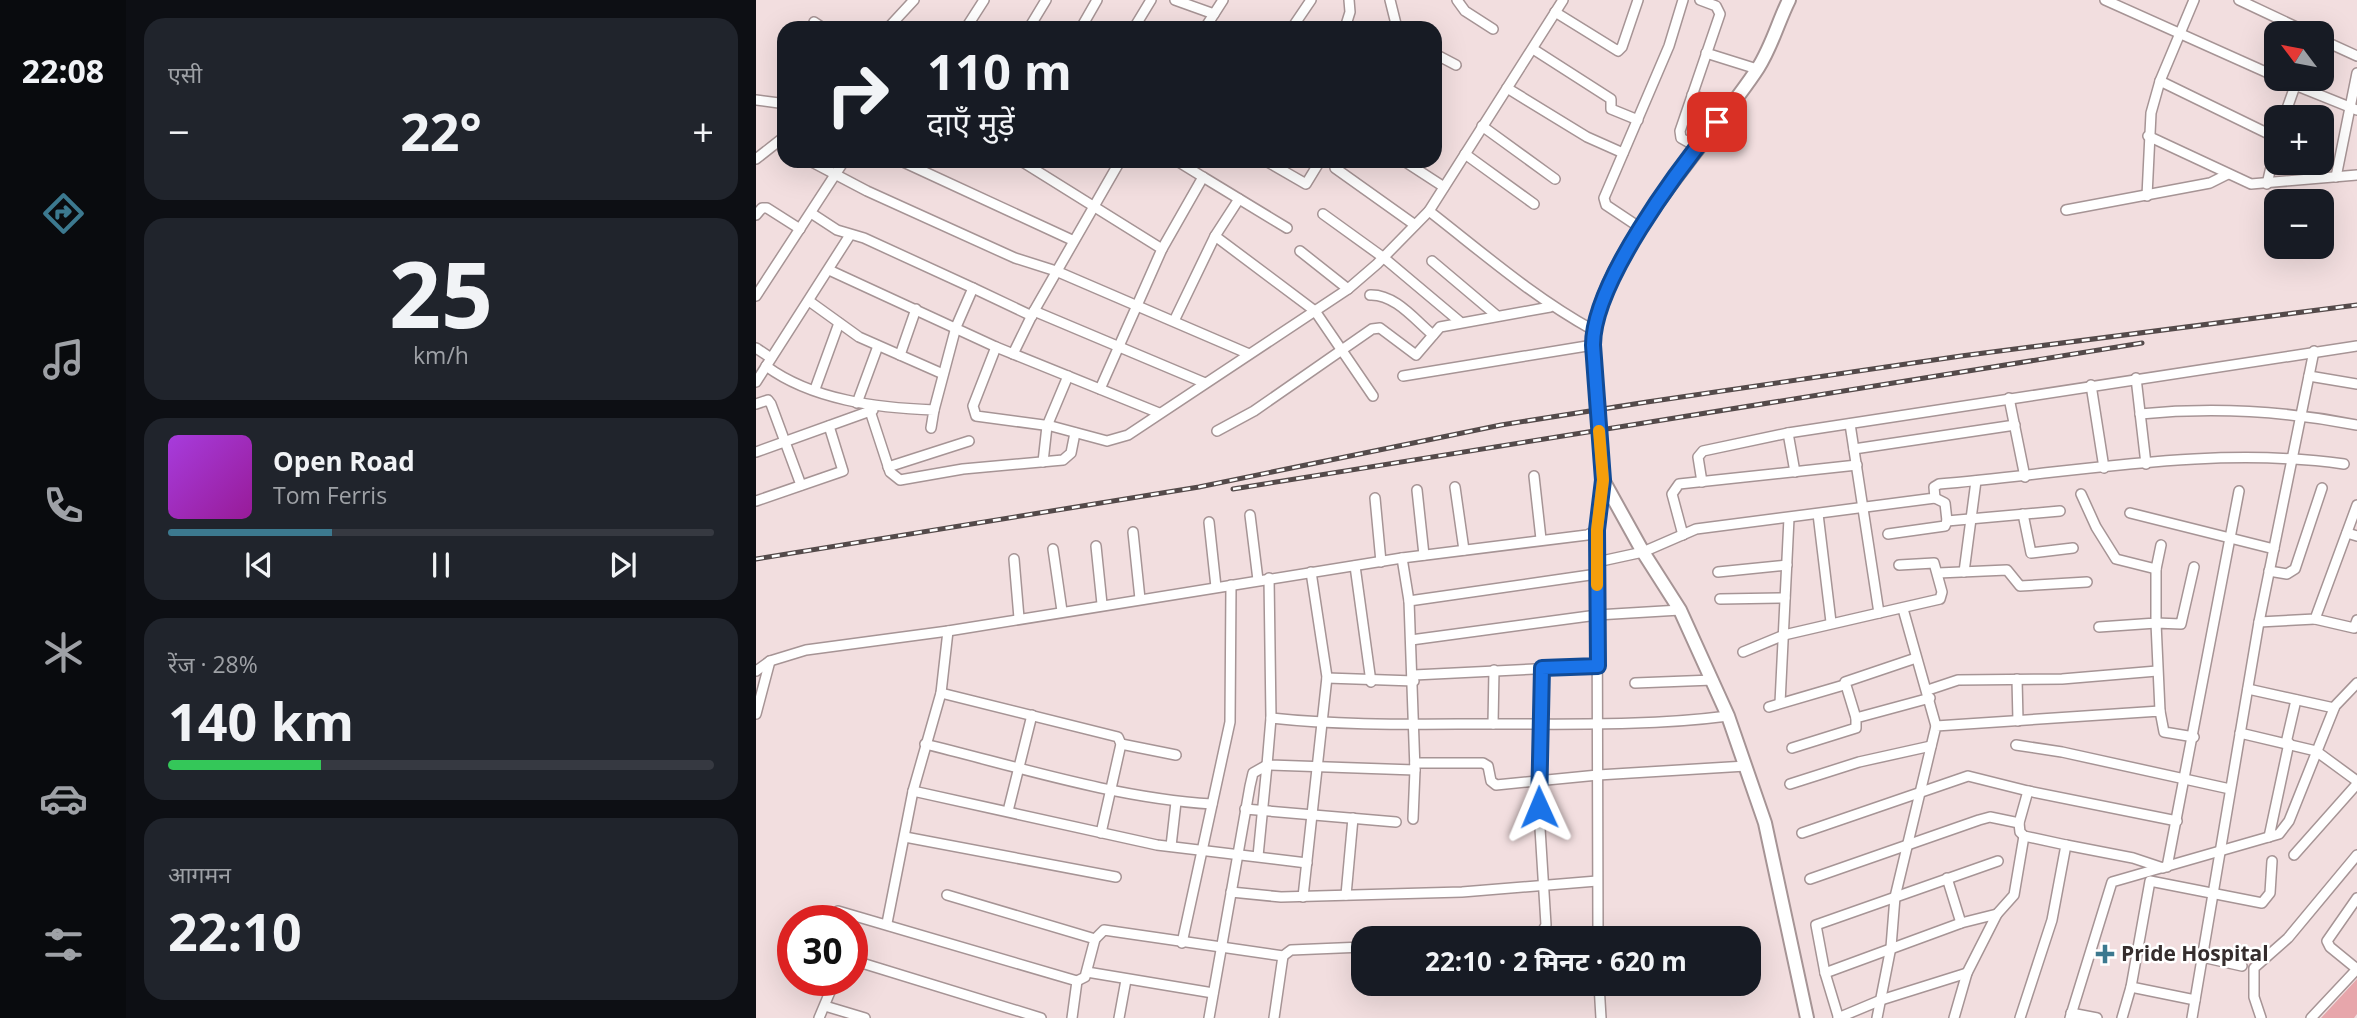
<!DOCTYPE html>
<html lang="hi">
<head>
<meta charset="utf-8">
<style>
  :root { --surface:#171b24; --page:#20242c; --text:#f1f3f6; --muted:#9ea1a6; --line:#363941; --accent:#3c798f }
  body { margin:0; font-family:"Open Sans","Noto Sans Devanagari",sans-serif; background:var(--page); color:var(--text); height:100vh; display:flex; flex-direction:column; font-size:26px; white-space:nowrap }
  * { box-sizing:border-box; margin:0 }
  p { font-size:23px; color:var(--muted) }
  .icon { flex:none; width:38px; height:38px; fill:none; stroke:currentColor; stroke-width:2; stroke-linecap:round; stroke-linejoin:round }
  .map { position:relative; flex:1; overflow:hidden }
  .drawer { display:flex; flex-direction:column; gap:18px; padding:18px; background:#0d0f14; width:630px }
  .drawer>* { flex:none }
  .banner { position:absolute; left:21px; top:21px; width:665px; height:147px; border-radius:21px; box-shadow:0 7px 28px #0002; background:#171b24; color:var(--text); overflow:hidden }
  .needle { width:46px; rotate:302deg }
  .buttons { position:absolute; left:1508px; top:21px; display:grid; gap:14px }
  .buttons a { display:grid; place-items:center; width:70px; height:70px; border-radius:14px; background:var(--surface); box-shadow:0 7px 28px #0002; font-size:35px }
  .speed { position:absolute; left:21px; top:905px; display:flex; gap:14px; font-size:35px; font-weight:700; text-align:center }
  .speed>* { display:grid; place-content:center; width:91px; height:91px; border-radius:50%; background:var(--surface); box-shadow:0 7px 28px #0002; line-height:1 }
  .speed .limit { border:10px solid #d22; background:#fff; color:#111 }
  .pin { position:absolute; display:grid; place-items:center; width:60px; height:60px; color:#fff; margin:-30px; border-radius:14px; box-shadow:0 4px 10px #0006 }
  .me { position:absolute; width:77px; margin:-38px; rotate:359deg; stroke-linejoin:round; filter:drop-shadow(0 0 5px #0008) }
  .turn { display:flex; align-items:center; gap:24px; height:147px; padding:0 35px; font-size:32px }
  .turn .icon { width:91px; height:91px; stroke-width:2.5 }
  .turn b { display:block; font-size:49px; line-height:60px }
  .big { font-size:52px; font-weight:700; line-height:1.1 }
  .drawer .card { flex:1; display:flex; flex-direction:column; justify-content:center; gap:10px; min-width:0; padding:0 24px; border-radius:21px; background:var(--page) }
  .drawer .dial { align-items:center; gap:0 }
  .dial b { font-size:91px; line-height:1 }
  .song { display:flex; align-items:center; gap:21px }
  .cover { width:84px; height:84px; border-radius:10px; background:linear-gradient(135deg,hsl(280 70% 55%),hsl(300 70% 35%)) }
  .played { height:7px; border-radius:4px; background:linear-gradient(90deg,var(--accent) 30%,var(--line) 30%) }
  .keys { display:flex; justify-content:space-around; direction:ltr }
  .heat { display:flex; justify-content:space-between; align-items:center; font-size:38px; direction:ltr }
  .charge { height:10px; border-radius:5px; background:linear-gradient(90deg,#34c759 28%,var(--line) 0) }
  .trip { position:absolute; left:595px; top:926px; width:410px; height:70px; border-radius:21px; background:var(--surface); box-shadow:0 7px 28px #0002; font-weight:700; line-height:70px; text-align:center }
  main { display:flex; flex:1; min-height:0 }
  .tab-bar { display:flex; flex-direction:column; width:126px; justify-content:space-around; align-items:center; background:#090b0e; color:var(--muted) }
  .tab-bar .icon { width:49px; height:49px }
  .tab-bar .on { color:var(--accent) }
  .tab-bar b { font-size:32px; color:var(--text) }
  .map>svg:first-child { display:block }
  .green { fill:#e7a6ab }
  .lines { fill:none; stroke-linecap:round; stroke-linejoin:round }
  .street-casing { stroke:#a69495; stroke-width:12 }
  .secondary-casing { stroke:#a69495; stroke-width:16 }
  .street { stroke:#fff; stroke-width:9 }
  .secondary { stroke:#fff; stroke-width:12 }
  .rail-casing { stroke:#544a4a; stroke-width:5 }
  .rail { stroke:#fff; stroke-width:2.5; stroke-dasharray:8; stroke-linecap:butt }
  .route-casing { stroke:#114b97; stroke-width:18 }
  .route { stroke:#1a73e8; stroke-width:12 }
  .slow { stroke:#f59e0b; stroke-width:12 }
  .poi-dot { fill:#3c798f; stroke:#fff; stroke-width:2.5 }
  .labels { text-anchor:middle; stroke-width:5; stroke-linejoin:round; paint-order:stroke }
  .poi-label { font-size:21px; font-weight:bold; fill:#352d2d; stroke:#fff; text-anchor:start }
</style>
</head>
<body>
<main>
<nav class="tab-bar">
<b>22:08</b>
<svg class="icon on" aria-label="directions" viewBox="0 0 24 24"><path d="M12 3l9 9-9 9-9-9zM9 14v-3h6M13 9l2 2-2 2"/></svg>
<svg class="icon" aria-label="music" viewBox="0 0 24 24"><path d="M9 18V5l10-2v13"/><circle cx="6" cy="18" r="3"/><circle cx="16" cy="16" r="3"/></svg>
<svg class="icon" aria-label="phone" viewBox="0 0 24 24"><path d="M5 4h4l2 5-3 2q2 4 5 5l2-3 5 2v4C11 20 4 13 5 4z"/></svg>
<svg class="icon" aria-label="climate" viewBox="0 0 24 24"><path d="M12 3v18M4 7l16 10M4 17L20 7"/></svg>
<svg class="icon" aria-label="car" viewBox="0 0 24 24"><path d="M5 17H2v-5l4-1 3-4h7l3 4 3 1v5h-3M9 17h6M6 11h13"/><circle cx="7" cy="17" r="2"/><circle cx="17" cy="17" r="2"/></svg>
<svg class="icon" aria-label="filters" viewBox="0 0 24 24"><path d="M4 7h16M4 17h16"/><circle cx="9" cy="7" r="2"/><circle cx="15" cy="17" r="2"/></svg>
</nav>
<section class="drawer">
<div class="card"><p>एसी</p>
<div class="heat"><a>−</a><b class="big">22°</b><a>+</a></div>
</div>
<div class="card dial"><b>25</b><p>km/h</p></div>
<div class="card">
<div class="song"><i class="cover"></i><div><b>Open Road</b><p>Tom Ferris</p></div></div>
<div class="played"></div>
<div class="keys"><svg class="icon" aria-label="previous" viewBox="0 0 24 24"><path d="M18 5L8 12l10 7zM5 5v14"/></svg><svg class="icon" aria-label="pause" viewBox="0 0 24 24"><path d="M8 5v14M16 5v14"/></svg><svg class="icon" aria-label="next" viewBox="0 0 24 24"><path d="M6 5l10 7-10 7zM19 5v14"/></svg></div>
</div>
<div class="card"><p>रेंज · 28%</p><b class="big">140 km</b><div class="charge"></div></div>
<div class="card"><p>आगमन</p><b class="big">22:10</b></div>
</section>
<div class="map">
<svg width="1601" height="1018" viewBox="0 0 1601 1018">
  <rect width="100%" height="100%" fill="#f2dedf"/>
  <path class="green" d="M1601,979V1014L1598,1018H1565Z"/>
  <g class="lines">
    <g class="street-casing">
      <g id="street">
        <path d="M419,0L458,14"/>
        <path d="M634,0L641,28"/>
        <path d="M701,0L709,11L737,29"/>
        <path d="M1349,0L1521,77"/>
        <path d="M1483,0L1553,33"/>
        <path d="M799,12L862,51L866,47L882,0"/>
        <path d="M58,22L67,28"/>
        <path d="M132,28L158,0"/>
        <path d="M210,28L228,0"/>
        <path d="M273,28L290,0"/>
        <path d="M325,28L341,0"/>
        <path d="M378,28L395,0"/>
        <path d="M449,28L467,0"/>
        <path d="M536,28L555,0"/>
        <path d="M589,28L594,12L593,0"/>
        <path d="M1566,40L1601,56"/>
        <path d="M777,49L855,99V109L882,120"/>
        <path d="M950,53L1001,69"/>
        <path d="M679,54L700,65"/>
        <path d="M1524,79L1601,110"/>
        <path d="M1404,81L1521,138"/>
        <path d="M751,88L831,137L867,153"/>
        <path d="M936,95L972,108"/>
        <path d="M0,100L23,103L28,98"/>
        <path d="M1528,117L1539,86"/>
        <path d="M726,126L799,179"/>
        <path d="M1392,136L1495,184L1601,175"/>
        <path d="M941,147L925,138L924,131L964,14L960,6L944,0"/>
        <path d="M709,154L778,204"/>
        <path d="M0,159L28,137"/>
        <path d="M54,161L111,191L259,258L300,271L493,354"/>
        <path d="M145,161L316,240"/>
        <path d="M265,161L406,249L344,389"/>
        <path d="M421,161L447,177"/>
        <path d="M510,161L550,184L564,161"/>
        <path d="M648,161L688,187"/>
        <path d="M579,168L659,225"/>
        <path d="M1580,177L1601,73"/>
        <path d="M1511,184L1521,141"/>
        <path d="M1391,196L1395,113L1404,81L1438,0"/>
        <path d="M1310,210L1454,183L1472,174"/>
        <path d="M673,211C727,253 777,297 837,330"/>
        <path d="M55,213L81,230L108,238L217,288L200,327L178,410"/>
        <path d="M567,214L628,258L703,321"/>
        <path d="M0,215L6,208H11L44,229"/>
        <path d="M886,229L850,205L848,198L913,46L927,0"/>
        <path d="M459,236L483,199"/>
        <path d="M406,249L447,177L531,228"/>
        <path d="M544,251L592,289"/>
        <path d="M676,261L740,315"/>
        <path d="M73,270L240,347L403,413"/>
        <path d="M217,288L276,316"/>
        <path d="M614,295C639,294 659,320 677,335"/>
        <path d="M0,296L88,161"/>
        <path d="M53,301L103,337L187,374"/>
        <path d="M278,311L364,161"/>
        <path d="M418,321L459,236L559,311L617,396"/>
        <path d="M240,347L217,406L220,416L295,426L351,441L372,435L592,289L621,264L673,211L807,0"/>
        <path d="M0,348L15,358"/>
        <path d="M1558,351L1503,622L1559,619L1601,505"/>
        <path d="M257,354L278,311L449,383"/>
        <path d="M144,355L160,309"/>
        <path d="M10,366C56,400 122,408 178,410L175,428"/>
        <path d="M647,376L837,345"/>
        <path d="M1553,376L1601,384"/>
        <path d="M1380,378L1390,464"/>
        <path d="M0,382L94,235"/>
        <path d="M1335,385L1348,468"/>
        <path d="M59,389L83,323"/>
        <path d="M1253,398L1269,477"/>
        <path d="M101,403L122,346"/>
        <path d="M0,404L12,400L15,404L45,485"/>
        <path d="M114,411L134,472L144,480L207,469L307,460L315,453L319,433"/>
        <path d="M1384,414C1457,407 1530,411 1601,425"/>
        <path d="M1094,424L1123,613L1184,599L1186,592L1178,563L1143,565"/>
        <path d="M461,431L498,411L616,329L624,328L660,355L684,327L794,307"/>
        <path d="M1032,433L1039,472"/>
        <path d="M1098,449L1259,425"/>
        <path d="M0,452L117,410"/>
        <path d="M287,462L291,426L312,376"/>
        <path d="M132,467L213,441"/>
        <path d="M778,476L785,539"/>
        <path d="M946,482L942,457L947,451L1032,433L1601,346"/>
        <path d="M699,487L708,550"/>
        <path d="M661,490L668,555"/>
        <path d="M1325,494L1340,527L1360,559L1400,569L1405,545"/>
        <path d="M619,498L625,562"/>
        <path d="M0,501L87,471L73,426"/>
        <path d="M1374,513L1518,549"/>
        <path d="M1062,514L1075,622"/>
        <path d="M1267,514L1275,553L1317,548"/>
        <path d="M494,515L502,580"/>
        <path d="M1191,521L1304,511"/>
        <path d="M453,522L460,587"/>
        <path d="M377,532L384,599"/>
        <path d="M1591,533L1601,536"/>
        <path d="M1132,534L1189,526L1191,521L1189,503L1179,498"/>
        <path d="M927,535L916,494L923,484L1101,465"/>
        <path d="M340,546L346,604"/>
        <path d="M297,549L306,611"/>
        <path d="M646,558L653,601"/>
        <path d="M258,559L263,618"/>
        <path d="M841,562L887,552L940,529L1179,498L1178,487L1183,484C1316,473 1455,445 1588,464"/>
        <path d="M599,566L615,682"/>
        <path d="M1513,571L1531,574L1539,569L1566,488"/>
        <path d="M962,572L1031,565"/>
        <path d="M1208,572L1220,481"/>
        <path d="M1182,573L1251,570L1264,586L1331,582"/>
        <path d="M513,578L515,718L511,765L659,770L653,601L841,574"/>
        <path d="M964,599L1029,598"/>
        <path d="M1147,609L1180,726"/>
        <path d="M1559,619L1598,628L1601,620"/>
        <path d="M1343,627L1400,623V569"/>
        <path d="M655,640L841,615L924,610"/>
        <path d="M987,652L1028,635L1123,613"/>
        <path d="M0,671L14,661L50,650L192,631L646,558L831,535L841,530"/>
        <path d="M658,675L841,666"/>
        <path d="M571,678L658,681"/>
        <path d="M1261,679L1262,721"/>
        <path d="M879,683L957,680"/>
        <path d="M1492,689L1578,708"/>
        <path d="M1172,690L1202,680L1306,679L1401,671"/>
        <path d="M185,693L362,737L365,744L345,833"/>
        <path d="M1024,703L1033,518"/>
        <path d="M1013,707L1088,685"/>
        <path d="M1404,711L1400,623L1425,624L1438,567"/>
        <path d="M0,714L14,661"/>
        <path d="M515,718C589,726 664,724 739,724C817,724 895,726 972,716"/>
        <path d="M1100,718L1089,682L1160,658"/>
        <path d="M737,724L738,670"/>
        <path d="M1484,733L1560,751L1601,781"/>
        <path d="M1530,743L1540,700"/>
        <path d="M169,744C263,767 359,798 456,804"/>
        <path d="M365,744L420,755"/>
        <path d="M1260,745L1306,752L1474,789"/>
        <path d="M1036,748L1100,728V718L1174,698"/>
        <path d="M659,763H727L732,766L735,781L740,785L842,775L990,766"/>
        <path d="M1034,784L1103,762L1175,746"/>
        <path d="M157,791L401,845L551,863"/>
        <path d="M489,809L640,822"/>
        <path d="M252,811L276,715"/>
        <path d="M657,819L659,770"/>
        <path d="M1263,823L1264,832L1268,836L1310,845L1296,920L1264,1018"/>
        <path d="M1046,833L1212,776L1272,791L1421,821"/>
        <path d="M149,837L360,877"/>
        <path d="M1513,837L1533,743"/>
        <path d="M1310,845L1377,858L1407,868"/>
        <path d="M415,846L420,802"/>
        <path d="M1538,855L1601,784"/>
        <path d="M1411,867L1483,491"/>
        <path d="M1191,878L1205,923"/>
        <path d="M1054,879L1223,820L1234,817L1263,823L1272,791"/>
        <path d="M475,892L525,897L706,892L841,881"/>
        <path d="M191,895L339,939L329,977L321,981"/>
        <path d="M590,895L597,818"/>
        <path d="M547,897L571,677L555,572"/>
        <path d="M1601,898L1571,941L1574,947L1601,969"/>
        <path d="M82,911L321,981L316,1018"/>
        <path d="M1241,914L1258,895L1268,836"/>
        <path d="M131,923L157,791L185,693L192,631"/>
        <path d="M756,938L785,934L790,925L781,780L786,668"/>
        <path d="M842,938L841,562L847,482"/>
        <path d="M339,939L348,930L527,956L535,950L607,947"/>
        <path d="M426,943L474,722L475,585"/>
        <path d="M1446,957L1486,966"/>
        <path d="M96,960L285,1018"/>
        <path d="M331,972L457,993"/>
        <path d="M1069,973L1205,923L1241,914L1211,973L1198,1018"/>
        <path d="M843,984L845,1018"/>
        <path d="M1375,987L1439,1000"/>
        <path d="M69,1006L109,1018"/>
        <path d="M1315,1013L1341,1018"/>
        <path d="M1082,1016L1069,973L1060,925L1242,861"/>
        <path d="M63,1018L79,980"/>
        <path d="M363,1018L370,980"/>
        <path d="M453,1018L494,786L497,773L511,765L502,856"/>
        <path d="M518,1018L527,956"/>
        <path d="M1082,1018L1125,1000L1211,973"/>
        <path d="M1121,1018L1135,947L1139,897L1180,726L1404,711L1408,732L1438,737"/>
        <path d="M1314,1018L1356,882L1523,834L1533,821L1579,706L1601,683"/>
        <path d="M1366,1018L1375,987L1394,881L1506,903L1514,893L1516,861"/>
        <path d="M1436,1018L1503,622"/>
        <path d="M1505,1018L1498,997V968L1532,938L1601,855"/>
        <path d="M1555,1018L1601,969"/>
      </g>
    </g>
    <g class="secondary-casing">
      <path id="secondary" d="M1033,0C1022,22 1016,46 1002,68C956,139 838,260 837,345L847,480L887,552L924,610L972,716L1009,823L1051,1018"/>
    </g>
    <use href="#street" class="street"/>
    <use href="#secondary" class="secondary"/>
    <g class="rail-casing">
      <g id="rail">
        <path d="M477,489L1386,343"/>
        <path d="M0,559L443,487L745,425L891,402L1205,356L1601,305"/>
      </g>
    </g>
    <use href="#rail" class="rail"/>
  </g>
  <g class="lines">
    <g class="route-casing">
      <path id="route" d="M783,807L786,668L842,666L841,530L847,480L837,345C837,283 921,171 961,122"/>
    </g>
    <use href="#route" class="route"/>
    <path class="slow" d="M841,585V530L847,480L843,431"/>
  </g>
  <path class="poi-dot" d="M1345.5 943.5h7v7h7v7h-7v7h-7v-7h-7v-7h7z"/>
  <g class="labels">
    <g class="poi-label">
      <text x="1365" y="961">Pride Hospital</text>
    </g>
  </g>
</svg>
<div class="buttons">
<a><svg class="needle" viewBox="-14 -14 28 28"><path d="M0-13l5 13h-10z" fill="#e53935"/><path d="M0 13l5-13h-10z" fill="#9ea1a6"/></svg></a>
<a>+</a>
<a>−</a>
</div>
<div class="speed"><div class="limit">30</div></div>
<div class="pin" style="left:961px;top:122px;background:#d93025"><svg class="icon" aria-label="arrive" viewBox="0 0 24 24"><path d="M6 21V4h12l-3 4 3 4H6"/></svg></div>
<svg class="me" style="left:783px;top:807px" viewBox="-20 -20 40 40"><path d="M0-17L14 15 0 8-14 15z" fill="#1a73e8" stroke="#fff" stroke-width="4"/></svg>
<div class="trip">22:10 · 2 मिनट · 620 m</div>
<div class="banner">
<div class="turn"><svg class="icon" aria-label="right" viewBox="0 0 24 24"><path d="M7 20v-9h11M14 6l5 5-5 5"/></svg><div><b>110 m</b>दाएँ मुड़ें</div></div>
</div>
</div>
</main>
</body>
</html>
